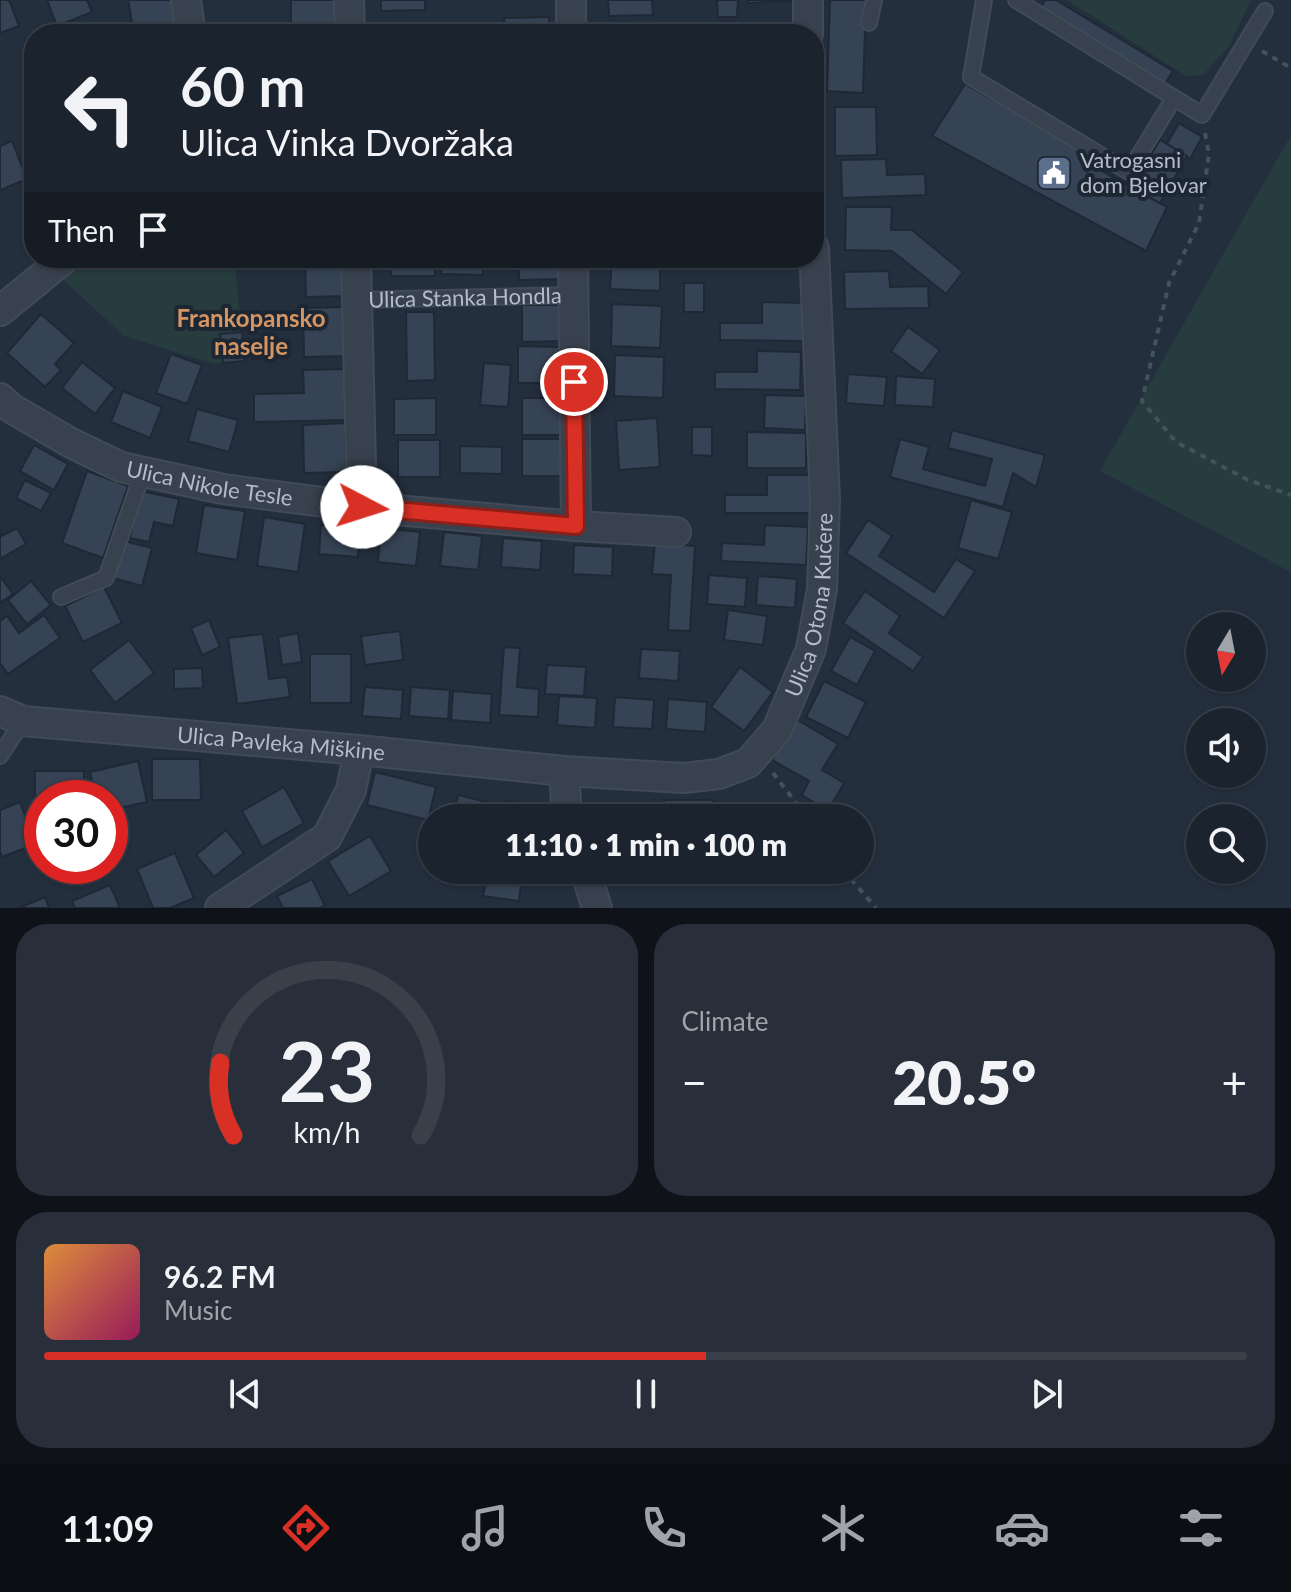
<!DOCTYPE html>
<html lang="en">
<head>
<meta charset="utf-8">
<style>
  :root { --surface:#1b232e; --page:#282f3a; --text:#f1f3f6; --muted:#a0a4aa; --line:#39404a; --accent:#d93025 }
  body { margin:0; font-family:Lato,sans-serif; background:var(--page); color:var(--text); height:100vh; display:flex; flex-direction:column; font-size:30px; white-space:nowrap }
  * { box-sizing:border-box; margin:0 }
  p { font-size:26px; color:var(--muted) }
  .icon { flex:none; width:44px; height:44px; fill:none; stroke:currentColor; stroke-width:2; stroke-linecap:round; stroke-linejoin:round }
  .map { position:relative; height:908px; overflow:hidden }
  .details { display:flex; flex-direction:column; gap:16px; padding:16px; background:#0f1319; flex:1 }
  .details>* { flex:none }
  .top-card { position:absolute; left:24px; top:24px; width:800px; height:244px; border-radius:32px; box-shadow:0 2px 6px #0004,0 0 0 2px var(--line); background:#1b232e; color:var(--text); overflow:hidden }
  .needle { width:52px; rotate:190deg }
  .buttons { position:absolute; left:1186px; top:612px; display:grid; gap:16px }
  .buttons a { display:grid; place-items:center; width:80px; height:80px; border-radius:50%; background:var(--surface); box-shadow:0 2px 6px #0004,0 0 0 2px var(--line); font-size:40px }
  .speed { position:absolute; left:24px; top:780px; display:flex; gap:16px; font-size:40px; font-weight:700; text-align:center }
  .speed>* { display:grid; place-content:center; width:104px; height:104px; border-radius:50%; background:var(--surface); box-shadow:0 2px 6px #0004,0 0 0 2px var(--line); line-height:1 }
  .speed .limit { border:12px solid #d22; background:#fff; color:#111 }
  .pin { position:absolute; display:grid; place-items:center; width:68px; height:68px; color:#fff; margin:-34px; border:4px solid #fff; border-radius:50%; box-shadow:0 2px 8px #0007 }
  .me { position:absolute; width:88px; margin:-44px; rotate:95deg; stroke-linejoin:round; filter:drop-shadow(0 0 6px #0008) }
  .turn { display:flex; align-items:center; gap:28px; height:168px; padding:0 24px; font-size:36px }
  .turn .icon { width:104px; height:104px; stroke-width:2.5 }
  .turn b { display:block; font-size:56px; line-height:68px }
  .then { display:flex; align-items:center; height:76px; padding:0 24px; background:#0003; gap:16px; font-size:30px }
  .big { font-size:60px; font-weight:800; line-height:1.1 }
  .details .widget { flex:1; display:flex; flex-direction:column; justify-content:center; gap:12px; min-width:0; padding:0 28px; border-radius:32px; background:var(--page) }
  .details .dial { align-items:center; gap:0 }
  .dial svg { height:208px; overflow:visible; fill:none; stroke:var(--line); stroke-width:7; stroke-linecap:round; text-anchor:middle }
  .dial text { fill:var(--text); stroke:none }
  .song { display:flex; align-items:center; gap:24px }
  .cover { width:96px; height:96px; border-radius:12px; background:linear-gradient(135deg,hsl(30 70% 55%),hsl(330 70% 35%)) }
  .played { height:8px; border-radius:4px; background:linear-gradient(90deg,var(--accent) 55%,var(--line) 55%) }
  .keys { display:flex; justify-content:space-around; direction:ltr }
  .heat { display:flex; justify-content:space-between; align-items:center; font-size:44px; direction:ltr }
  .details .tiles { flex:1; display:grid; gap:16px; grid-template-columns:1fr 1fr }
  .widget:last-child { grid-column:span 2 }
  .trip { position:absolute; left:418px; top:804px; width:456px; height:80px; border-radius:40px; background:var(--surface); box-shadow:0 2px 6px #0004,0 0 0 2px var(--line); font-weight:800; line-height:80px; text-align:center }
  .dock { display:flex; height:128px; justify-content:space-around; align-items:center; background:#0b0e12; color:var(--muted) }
  .dock .icon { width:56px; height:56px }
  .dock .current { color:var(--accent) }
  .dock b { font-size:36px; color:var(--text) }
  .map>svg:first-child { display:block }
  .green { fill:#263c3f }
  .building { fill:#364354; stroke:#1f2835; stroke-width:2 }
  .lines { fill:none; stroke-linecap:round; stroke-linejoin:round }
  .lane-casing { stroke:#414a57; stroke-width:18 }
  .street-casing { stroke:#414a57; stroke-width:32 }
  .path { stroke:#3f5557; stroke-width:4; stroke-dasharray:6 6; stroke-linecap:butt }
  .lane { stroke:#38414e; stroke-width:14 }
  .street { stroke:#38414e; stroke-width:28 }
  .route-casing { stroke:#8d1f18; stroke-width:20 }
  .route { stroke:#d93025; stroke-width:14 }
  .labels { text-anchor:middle; stroke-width:8; stroke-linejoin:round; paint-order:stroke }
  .poi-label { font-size:22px; fill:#b4bcc9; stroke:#1d2633; text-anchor:start }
  .street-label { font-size:22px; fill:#b4bcc9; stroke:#1d2633 }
  .neighbourhood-label { font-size:24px; font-weight:bold; fill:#d59563; stroke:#1d2633 }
</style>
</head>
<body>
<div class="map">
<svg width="1291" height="908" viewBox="0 0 1291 908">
  <rect width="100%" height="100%" fill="#242f3e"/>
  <g class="green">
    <path d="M1067,0H1251L1229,46L1203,75L1186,76Z"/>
    <path d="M1291,135V572L1100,471Z"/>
    <path d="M84,258H234L242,332L221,334L223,363L214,364L124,336L57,274Z"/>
  </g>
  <g class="building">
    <path d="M0,0H9L19,26L0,33Z"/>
    <path d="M47,0H87L92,12L57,26Z"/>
    <path d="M128,0H172L178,34H134Z"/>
    <path d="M291,0H335L336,34H291Z"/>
    <path d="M381,0H425V10L381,11Z"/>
    <path d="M608,0H652L653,15L609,16Z"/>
    <path d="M717,0H738L737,17H718Z"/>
    <path d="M748,0H792V1L748,3Z"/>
    <path d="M830,0H866L863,93L827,91Z"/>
    <path d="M1045,0H1056L1173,71L1163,87L1038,12Z"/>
    <path d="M549,17V34H505L504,18Z"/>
    <path d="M440,27V34H395V28Z"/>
    <path d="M608,27L697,28V34H608Z"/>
    <path d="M965,84L1086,152L1082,160L1167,207L1146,251L932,136Z"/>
    <path d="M835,107H876L877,155L835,156Z"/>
    <path d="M1179,123L1202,137L1190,159L1167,144Z"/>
    <path d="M1160,140L1187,156L1160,203L1132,187Z"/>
    <path d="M12,141L27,179L0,190V146Z"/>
    <path d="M886,159L887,175L925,174L926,195L842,198L841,160Z"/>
    <path d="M846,207H892L891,230H912L963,272L946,294L892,251L845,250Z"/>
    <path d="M305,258H348L349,296L306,297Z"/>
    <path d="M390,258H435V276H391Z"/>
    <path d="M441,258H483V275L441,274Z"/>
    <path d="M519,258H563V279L519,280Z"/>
    <path d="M612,258H660V291L610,289Z"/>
    <path d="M889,271L890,287L928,286L929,308L845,309L844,272Z"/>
    <rect x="684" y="283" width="20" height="29"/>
    <path d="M762,302L805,303V341L720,340V323H762Z"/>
    <path d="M612,304L662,306L660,348L611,346Z"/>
    <path d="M522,305H563V341L522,342Z"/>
    <path d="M344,307L345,356L304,357L303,308Z"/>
    <path d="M406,312H434L435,380L407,381Z"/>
    <path d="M41,314L74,343L55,364L61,370L45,387L7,353Z"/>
    <path d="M908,327L940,350L922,374L891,351Z"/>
    <path d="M242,332L244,361L223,363L220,334Z"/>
    <path d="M290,340V357L252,359L251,342Z"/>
    <path d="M518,346L560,347V383H518Z"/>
    <path d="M757,351L801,352L800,390L715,389V372H757Z"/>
    <path d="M171,354L202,365L187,404L156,393Z"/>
    <path d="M615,355L664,357L663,398L614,396Z"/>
    <path d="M82,362L115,388L95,414L62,388Z"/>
    <path d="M484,363L511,365L508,407L480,405Z"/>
    <path d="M348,369L349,420L254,422V394L304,393L303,370Z"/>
    <path d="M848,374L887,377L884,406L846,403Z"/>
    <path d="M896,376L935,379L933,407L895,405Z"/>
    <path d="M123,391L162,407L150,438L111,422Z"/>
    <path d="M765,395L806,396L805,430L764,428Z"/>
    <path d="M436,398V435H394V399Z"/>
    <rect x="522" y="398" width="41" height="37"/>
    <path d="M197,409L238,420L229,452L188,441Z"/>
    <path d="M657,418L660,467L619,470L616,421Z"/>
    <path d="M345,423L346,472L304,473L303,425Z"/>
    <path d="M692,427H712V456L692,455Z"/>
    <path d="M952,430L1045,455L1036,487L1013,473L1003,507L890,477L900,439L929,447L923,469L985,486L992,459L948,448Z"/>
    <path d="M747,432L806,433V468H747Z"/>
    <rect x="522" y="439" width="42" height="37"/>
    <rect x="398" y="440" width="42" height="37"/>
    <path d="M34,445L68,464L54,490L20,471Z"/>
    <path d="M460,446L502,447V474L460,473Z"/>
    <path d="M87,471L128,486L103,558L62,543Z"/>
    <path d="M767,475H810V513H725V495H767Z"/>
    <path d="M25,480L51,493L41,511L16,498Z"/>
    <path d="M141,491L179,499L173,526L154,522L149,542L130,538Z"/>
    <path d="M971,500L1012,512L998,559L958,548Z"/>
    <path d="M204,505L245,511L237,560L196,553Z"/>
    <path d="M264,517L305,524L298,572L257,566Z"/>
    <path d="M868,520L892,536L879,556L934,592L956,559L975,571L944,618L846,553Z"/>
    <path d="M321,525L360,528L358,557L319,554Z"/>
    <path d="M765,525L808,527L806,565L721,561L722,543L764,545Z"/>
    <path d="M17,528L26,544L0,559V532L2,536Z"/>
    <path d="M381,528L420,532L416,566L378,562Z"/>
    <path d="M444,532L482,536L478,570L440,566Z"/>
    <path d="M503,538L542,541L540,570L501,567Z"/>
    <path d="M124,541L152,548L142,586L113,578Z"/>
    <path d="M655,543L695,546L690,631L668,630L671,575L652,574Z"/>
    <path d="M574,545L613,547L612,576L573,574Z"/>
    <path d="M709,575L747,578L745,607L707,604Z"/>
    <path d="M0,576L13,594L0,603Z"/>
    <path d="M758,576L797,579L795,608L756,605Z"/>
    <path d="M31,581L51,605L27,624L8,600Z"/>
    <path d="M104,587L122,623L83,642L65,606Z"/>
    <path d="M865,591L900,616L889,633L923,657L913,671L843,623Z"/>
    <path d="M728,610L767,616L763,645L724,640Z"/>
    <path d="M44,615L60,638L8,674L0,663V621L7,616L19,633Z"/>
    <path d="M209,620L220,647L202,655L191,628Z"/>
    <path d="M400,631L403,660L365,665L361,636Z"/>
    <path d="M298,633L302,662L282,665L278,637Z"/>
    <path d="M263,634L269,679L287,677L290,697L237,704L228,638Z"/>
    <path d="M850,637L875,651L857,685L831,671Z"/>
    <path d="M129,640L154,673L115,703L90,670Z"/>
    <path d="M504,647L520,648L517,687L539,689L538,717L499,715Z"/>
    <path d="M641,649L680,651L678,681L639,678Z"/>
    <rect x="310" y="654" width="41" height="49"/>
    <path d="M547,665L586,667L584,696L545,694Z"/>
    <path d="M740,667L773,692L744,731L711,707Z"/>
    <path d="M202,668L203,688L174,689V669Z"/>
    <path d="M824,681L866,702L848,738L806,717Z"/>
    <path d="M365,687L403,690L401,719L362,716Z"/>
    <path d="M411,687L450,690L448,719L409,716Z"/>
    <path d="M453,691L492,694L490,723L451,720Z"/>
    <path d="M559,696L597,698L595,728L557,725Z"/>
    <path d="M615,697L654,700L652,729L613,727Z"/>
    <path d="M668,699L707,702L705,732L666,729Z"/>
    <path d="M796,719L838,744L822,770L844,783L828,811L802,795L809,781L772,760Z"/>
    <path d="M152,759H200L201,800H152Z"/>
    <path d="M138,761L147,802L110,810V798H96L90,772Z"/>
    <path d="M35,771H84V798H42V812H35Z"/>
    <path d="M375,772L436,787L428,820L367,805Z"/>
    <path d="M284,787L304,823L262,847L242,811Z"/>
    <path d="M458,795L487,802L483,818H453Z"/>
    <rect x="664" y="800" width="49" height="18"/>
    <path d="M508,801L536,807L534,818H504Z"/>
    <path d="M20,802L36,844L2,857L0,851V810Z"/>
    <path d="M784,807L789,818H756Z"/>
    <path d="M226,830L244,853L214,877L196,855Z"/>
    <path d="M370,836L391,871L349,896L328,861Z"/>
    <path d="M175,853L194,898L170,908H153L137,869Z"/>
    <path d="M448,870H485L483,884L447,879Z"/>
    <path d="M488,870H523L519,901L483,896Z"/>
    <path d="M312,879L325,906L320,908H283L277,896Z"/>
    <path d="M110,885L120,908H75L72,901Z"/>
    <path d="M45,897L49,908H19Z"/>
  </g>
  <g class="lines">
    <g class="lane-casing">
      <g id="lane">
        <path d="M984,0L971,77L1129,172L1174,98"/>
        <path d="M1016,0L1202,115L1265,11"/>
        <path d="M869,23L874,0"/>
        <path id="s1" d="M357,300L574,295"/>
        <path d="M61,597L106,578L143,472"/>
        <path d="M0,756L23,721"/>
      </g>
    </g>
    <g class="street-casing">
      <g id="street">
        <path d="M186,0L191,34"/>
        <path d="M349,0L350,34"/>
        <path d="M571,0V34"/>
        <path d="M808,34V0"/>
        <path d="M356,258L362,507"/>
        <path d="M573,258L576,526"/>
        <path d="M0,311L65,258"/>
        <path id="s2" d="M0,398L11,408L71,443L121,467L223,489L362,507L576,526L676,532"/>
        <path id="s3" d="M0,711L23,721L359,750L564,771L684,778L719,774L748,763L777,730L811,649L822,589L825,500L814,248"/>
        <path d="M564,771L567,818"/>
        <path d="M585,870L597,908"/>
        <path d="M220,908L327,837L351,790L359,750"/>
      </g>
    </g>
    <g class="path">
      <path d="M1262,51L1291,68"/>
      <path d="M1205,133L1209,154L1199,223L1169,283L1142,401L1176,442L1248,480L1291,495"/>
      <path d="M773,773L808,818"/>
      <path d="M843,870L876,908"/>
    </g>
    <use href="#lane" class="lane"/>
    <use href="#street" class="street"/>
  </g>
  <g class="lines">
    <g class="route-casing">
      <path id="route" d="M362,507L576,526L574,382"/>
    </g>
    <use href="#route" class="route"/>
  </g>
  <defs>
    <g id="civic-square" transform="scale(1.8)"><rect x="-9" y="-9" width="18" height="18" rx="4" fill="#5c6f8a" stroke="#1d2633"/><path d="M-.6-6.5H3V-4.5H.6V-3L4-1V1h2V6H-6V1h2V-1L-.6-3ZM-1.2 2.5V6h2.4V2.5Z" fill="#fff"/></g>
  </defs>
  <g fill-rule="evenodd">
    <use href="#civic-square" x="1054" y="173"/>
  </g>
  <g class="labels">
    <g class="poi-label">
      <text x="1080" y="168">Vatrogasni<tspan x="1080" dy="25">dom Bjelovar</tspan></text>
    </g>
    <g class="street-label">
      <text dy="8" stroke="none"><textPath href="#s1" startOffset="108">Ulica Stanka Hondla</textPath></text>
      <text dy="8" stroke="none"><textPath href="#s2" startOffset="230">Ulica Nikole Tesle</textPath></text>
      <text dy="8" stroke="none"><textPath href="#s3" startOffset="930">Ulica Otona Kučere</textPath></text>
      <text dy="8" stroke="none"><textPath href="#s3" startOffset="284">Ulica Pavleka Miškine</textPath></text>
    </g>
    <g class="neighbourhood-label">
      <text x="251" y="327">Frankopansko<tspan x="251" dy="28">naselje</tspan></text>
    </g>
  </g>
</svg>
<div class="buttons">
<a><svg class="needle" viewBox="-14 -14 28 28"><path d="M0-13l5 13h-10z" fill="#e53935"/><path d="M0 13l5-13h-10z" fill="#a0a4aa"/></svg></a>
<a><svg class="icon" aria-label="sound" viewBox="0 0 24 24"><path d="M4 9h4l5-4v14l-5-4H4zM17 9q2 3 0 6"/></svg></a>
<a><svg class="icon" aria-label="search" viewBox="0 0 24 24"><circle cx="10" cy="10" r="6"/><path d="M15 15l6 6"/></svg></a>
</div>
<div class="speed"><div class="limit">30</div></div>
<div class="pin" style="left:574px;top:382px;background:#d93025"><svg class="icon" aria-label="arrive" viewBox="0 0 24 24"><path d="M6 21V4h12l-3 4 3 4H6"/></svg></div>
<svg class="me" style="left:362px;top:507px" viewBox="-20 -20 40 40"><circle r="19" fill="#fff"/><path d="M0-13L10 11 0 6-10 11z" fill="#d93025"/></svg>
<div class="trip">11:10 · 1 min · 100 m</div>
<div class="top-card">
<div class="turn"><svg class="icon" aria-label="left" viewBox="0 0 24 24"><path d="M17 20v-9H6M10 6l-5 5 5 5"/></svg><div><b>60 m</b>Ulica Vinka Dvoržaka</div></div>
<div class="then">Then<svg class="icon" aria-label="arrive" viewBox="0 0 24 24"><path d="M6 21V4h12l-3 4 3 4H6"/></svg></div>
</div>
</div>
<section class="details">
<div class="tiles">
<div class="widget dial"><svg viewBox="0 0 100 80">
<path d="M14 69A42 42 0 1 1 86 69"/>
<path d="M14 69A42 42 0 0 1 9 41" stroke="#d93025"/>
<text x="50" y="56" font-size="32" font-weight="700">23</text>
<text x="50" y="72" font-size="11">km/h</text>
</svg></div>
<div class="widget"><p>Climate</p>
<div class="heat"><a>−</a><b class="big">20.5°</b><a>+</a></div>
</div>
<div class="widget">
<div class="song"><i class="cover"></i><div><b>96.2 FM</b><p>Music</p></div></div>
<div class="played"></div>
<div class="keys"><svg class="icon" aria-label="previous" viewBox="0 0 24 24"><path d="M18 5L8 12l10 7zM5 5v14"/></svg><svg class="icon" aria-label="pause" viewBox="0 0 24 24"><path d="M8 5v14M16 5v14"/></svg><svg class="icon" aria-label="next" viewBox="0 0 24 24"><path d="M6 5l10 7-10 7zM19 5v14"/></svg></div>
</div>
</div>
</section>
<nav class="dock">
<b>11:09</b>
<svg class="icon current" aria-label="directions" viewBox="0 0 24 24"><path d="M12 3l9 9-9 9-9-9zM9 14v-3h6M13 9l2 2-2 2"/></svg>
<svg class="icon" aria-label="music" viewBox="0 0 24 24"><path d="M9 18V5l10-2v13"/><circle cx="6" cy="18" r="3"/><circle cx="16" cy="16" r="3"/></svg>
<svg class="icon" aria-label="phone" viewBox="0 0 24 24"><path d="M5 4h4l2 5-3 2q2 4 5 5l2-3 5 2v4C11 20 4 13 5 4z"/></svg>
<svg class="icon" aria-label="climate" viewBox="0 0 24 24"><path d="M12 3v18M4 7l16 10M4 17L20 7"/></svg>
<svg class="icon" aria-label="car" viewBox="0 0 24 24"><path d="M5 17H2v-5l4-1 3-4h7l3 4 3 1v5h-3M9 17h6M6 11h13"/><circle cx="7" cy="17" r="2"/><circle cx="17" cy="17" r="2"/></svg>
<svg class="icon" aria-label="filters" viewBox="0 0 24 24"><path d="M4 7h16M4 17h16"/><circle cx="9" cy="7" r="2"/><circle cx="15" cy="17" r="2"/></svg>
</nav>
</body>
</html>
